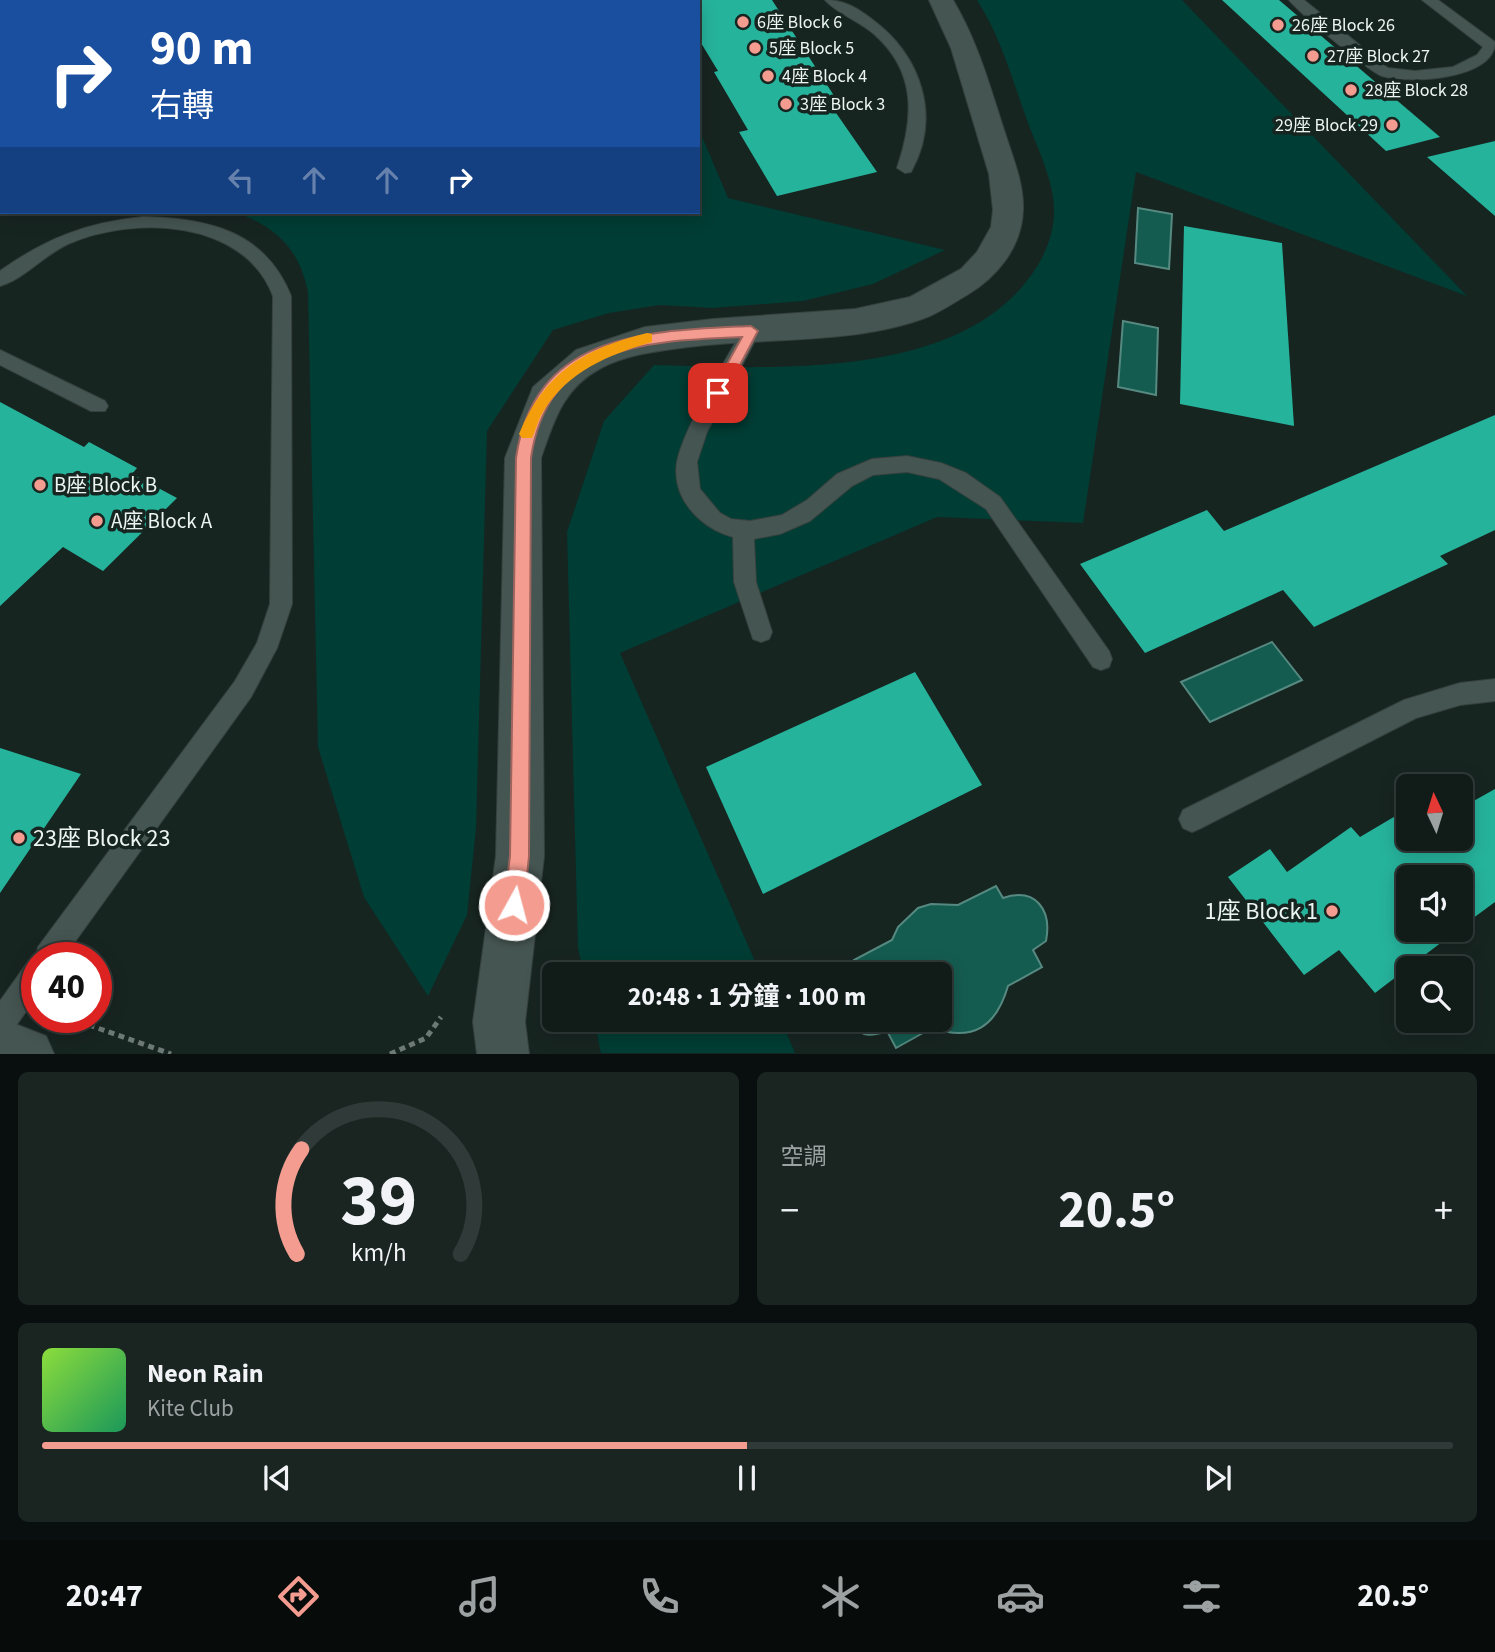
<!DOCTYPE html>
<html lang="zh-TW">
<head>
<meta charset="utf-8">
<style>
  :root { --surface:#111c19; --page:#1a2522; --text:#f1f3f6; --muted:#9ca1a2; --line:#303a38; --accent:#f59c90 }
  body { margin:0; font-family:"Source Sans 3","Noto Sans TC",sans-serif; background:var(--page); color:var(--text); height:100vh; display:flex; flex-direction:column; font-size:26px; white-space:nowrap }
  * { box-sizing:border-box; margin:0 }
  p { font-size:23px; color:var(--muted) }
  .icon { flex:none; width:38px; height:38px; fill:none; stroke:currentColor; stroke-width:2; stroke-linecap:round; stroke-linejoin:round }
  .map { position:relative; height:1054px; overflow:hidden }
  .panel { display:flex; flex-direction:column; gap:18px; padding:18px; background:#090f0e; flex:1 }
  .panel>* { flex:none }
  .banner { position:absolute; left:0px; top:0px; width:700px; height:214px; box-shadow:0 4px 18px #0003,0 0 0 2px var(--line); background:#1a4fa0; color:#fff; overflow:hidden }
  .needle { width:46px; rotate:356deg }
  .fabs { position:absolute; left:1396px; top:774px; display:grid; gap:14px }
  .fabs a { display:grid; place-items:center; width:77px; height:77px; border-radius:10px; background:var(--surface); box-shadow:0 4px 18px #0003,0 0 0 2px var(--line); font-size:35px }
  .speed { position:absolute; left:21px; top:942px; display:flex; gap:14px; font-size:35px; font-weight:700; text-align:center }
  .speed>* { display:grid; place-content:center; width:91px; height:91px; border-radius:50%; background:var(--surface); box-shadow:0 4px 18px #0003,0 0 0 2px var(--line); line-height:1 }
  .speed .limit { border:10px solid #d22; background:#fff; color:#111 }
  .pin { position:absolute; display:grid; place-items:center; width:60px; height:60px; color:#fff; margin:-30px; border-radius:14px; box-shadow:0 4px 10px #0006 }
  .me { position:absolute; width:77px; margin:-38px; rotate:7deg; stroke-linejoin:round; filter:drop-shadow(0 0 5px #0008) }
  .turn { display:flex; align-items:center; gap:24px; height:147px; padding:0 35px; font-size:32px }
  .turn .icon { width:91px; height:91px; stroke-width:2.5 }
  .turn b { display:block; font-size:49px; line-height:60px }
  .lanes { display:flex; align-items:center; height:66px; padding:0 35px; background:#0003; justify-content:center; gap:35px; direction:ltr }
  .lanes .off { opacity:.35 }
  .big { font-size:52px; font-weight:700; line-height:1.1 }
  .panel .tile { flex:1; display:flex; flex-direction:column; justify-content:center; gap:10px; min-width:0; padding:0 24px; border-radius:10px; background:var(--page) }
  .panel .dial { align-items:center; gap:0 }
  .dial svg { height:182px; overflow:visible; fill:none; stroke:var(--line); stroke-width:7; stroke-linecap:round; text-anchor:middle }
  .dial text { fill:var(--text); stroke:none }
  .song { display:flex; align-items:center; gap:21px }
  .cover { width:84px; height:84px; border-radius:10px; background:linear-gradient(135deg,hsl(90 70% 55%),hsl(150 70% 35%)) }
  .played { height:7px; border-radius:4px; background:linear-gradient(90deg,var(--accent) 50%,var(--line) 50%) }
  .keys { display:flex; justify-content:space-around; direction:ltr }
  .heat { display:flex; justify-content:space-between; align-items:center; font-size:38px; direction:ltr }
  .panel .tiles { flex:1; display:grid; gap:18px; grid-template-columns:1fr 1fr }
  .tile:last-child { grid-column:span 2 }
  .trip { position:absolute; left:542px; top:962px; width:410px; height:70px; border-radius:10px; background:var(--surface); box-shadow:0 4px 18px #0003,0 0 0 2px var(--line); font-weight:700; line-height:70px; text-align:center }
  .tab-bar { display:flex; height:112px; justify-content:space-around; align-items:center; background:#070b0a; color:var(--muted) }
  .tab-bar .icon { width:49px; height:49px }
  .tab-bar .selected { color:var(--accent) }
  .tab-bar b { font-size:32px; color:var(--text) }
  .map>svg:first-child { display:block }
  .green { fill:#003d34 }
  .water { fill:#155c50; stroke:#568a81; stroke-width:2 }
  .building { fill:#26b39c }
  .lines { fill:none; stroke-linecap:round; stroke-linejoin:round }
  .service-casing { stroke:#36413e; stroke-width:2 }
  .minor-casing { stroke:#36413e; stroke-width:2 }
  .tertiary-casing { stroke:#36413e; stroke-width:2 }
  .path { stroke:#6d7975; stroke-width:5; stroke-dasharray:6 4.5; stroke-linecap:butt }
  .service { fill:#455551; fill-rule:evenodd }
  .minor { fill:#455551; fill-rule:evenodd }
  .tertiary { fill:#455551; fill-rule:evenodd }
  .route { fill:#f59c90; stroke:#9f655e; stroke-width:2 }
  .slow { fill:#f59e0b }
  .poi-dot { fill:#f59c90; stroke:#172521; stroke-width:2.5 }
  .labels { text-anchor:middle; stroke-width:7; stroke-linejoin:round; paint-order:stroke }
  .far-poi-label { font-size:18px; fill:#ecf5f2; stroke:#172521; text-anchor:start }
  .poi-label { font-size:21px; fill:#ecf5f2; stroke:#172521; text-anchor:start }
  .near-poi-label { font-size:24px; fill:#ecf5f2; stroke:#172521; text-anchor:start }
</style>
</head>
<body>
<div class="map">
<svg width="1495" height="1054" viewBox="0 0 1495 1054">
  <rect width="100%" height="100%" fill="#172521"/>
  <g class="green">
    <path d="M0,0L109,2H2V212H52L0,215Z"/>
    <path d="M977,0H1182L1467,296L1136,172L1083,523L937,517L620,653L761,975H584L578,948L567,532L604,421L654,365C768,368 953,381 1029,278C1043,260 1053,238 1054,214C1055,183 1039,152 1028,123C1013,82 1001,37 977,0Z"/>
    <path d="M698,127L728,198L945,250L873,284L803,301L712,308L660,305L609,313L553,330L487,431L476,828L467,915L428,996L364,897L318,747L308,293C300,249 276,227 235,212H698Z"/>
    <path d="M594,1020H781L795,1053H601Z"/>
  </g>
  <g class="water">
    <path d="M1138,208L1172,214L1169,269L1135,263Z"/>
    <path d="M1123,321L1158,328L1156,395L1118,387Z"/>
    <path d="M1272,642L1302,680L1210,722L1181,682Z"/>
    <path d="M996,886L1003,898C1036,887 1052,910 1046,941L1033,950L1042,967L1008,986C996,1027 973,1042 932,1028L896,1048L887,1031C868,1038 859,1036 847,1020H940V975H860L854,960L892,940L898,927L918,908L931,904L958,905Z"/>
  </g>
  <g class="building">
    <path d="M676,0H772L842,108L834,110L877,172L777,196L739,132L748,130L714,72L718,71L698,38V2Z"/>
    <path d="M1222,0H1279L1440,137L1386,151Z"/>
    <path d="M1495,141V216L1427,157Z"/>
    <path d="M1184,226L1282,243L1294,426L1180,404Z"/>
    <path d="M0,402L84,447L89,442L137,468L132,474L177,498L103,571L63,547L0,606Z"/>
    <path d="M1495,415V530L1440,556L1448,564L1314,627L1283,590L1145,653L1080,564L1207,510L1224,531Z"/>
    <path d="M915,672L982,785L763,894L706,767Z"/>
    <path d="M0,748L81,774L0,893Z"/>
    <path d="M1495,789V902L1461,927V877H1409V929H1459L1375,993L1339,950L1304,975L1228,877L1270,849L1287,872L1351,827L1360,837L1409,808V839L1461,838V808Z"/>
  </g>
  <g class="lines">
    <g class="service-casing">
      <g id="service">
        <path d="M825,0C845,0 857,8 873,20C921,56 942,117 911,172L905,173L897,168C914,118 917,72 874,34C859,21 838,14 825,0Z"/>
        <path d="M1289,0H1304L1388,68L1415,71L1453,67L1477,55L1483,47L1422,0H1438L1495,42C1495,80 1408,84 1382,76C1368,71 1300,13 1289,0Z"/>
        <path d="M143,217C208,218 265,231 291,296L292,604L277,648L251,697L64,957H37V996L10,1034L0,1038V1001L27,963L36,960L38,947L235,681L257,643L270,604L273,296C244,219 134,215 68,244C44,255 24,279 0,286V271C45,239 87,222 143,217Z"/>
        <path d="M751,324L760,331L707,432L697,462L700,489L720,513L731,519L750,521L782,515L807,500L837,474L872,459L907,456L941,463L966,473L1000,497L1109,651L1112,659L1109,667L1101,670L1093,667L986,509L939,479L907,472L873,475L852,486L810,521L780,534L754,539L756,582L772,632L769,639L761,642L753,639L734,582L733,537C700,528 671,498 677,462C683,429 727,358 745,326Z"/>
        <path d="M0,350L105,401L108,406L105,411H91L0,365Z"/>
        <path d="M1495,679V701L1460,705L1416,718L1201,828L1192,832L1183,828L1179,819L1183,810L1404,700L1460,683Z"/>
      </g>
    </g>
    <g class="minor-casing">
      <path id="minor" d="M0,1018L46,1036L54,1054H0Z"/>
    </g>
    <g class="tertiary-casing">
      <path id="tertiary" d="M929,0H953C978,42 990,87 1005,133C1013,158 1024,184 1023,210C1022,247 997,277 967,295C955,302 943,310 930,316C858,345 765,337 688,347C659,351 627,354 601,368C563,388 554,421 541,458L544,856L525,1022L529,1054H477L473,1022L496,856L505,458L533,387L576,350L645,327L713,319L855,309L910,297L961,269L977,252L991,227L993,210L989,174L951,48Z"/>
    </g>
    <g class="path">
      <path d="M69,1018L171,1054"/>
      <path d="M390,1054L426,1038L441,1017"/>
    </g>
    <use href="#service" class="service"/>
    <use href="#minor" class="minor"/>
    <use href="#tertiary" class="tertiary"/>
  </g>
  <path class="route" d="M751,326L758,331L723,397L718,399L711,393L742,337C649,341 547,343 531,458L529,856L524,905L521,912L514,915L507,912L504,905L510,856L516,458C534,331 650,331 751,326Z"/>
  <path class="slow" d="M647,333L652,334V342C608,355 568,371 543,412C538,420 536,430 532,438H522L519,434C544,373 585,348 647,333Z"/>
  <g class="poi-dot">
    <circle cx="743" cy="22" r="7"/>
    <circle cx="1278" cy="25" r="7"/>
    <circle cx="755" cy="48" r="7"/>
    <circle cx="1313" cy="56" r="7"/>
    <circle cx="768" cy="76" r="7"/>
    <circle cx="1351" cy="90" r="7"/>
    <circle cx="786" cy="104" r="7"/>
    <circle cx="1392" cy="125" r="7"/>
    <circle cx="40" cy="485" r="7"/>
    <circle cx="97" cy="521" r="7"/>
    <circle cx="19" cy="838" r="7"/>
    <circle cx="1332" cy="911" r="7"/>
  </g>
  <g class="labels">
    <g class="far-poi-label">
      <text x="757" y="28">6座 Block 6</text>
      <text x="1292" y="31">26座 Block 26</text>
      <text x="769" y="54">5座 Block 5</text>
      <text x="1327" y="62">27座 Block 27</text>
      <text x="782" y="82">4座 Block 4</text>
      <text x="1365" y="96">28座 Block 28</text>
      <text x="800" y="110">3座 Block 3</text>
      <text x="1378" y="131" text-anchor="end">29座 Block 29</text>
    </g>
    <g class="poi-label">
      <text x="54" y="492">B座 Block B</text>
      <text x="111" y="528">A座 Block A</text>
    </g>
    <g class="near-poi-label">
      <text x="33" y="846">23座 Block 23</text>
      <text x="1318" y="919" text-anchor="end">1座 Block 1</text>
    </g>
  </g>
</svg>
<div class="fabs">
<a><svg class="needle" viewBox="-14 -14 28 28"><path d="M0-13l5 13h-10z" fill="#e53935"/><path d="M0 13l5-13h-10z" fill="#9ca1a2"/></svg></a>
<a><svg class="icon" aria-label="sound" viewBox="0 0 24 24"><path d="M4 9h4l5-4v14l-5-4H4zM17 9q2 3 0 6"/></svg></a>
<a><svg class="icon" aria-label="search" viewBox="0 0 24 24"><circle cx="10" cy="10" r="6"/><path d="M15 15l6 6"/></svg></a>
</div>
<div class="speed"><div class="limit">40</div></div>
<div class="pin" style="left:718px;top:393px;background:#d93025"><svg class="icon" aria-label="arrive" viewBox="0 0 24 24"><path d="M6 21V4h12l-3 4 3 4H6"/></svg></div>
<svg class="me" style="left:514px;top:905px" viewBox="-20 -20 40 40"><circle r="17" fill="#f59c90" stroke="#fff" stroke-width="3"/><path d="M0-11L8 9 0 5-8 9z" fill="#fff"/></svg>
<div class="trip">20:48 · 1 分鐘 · 100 m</div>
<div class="banner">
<div class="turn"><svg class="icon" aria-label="right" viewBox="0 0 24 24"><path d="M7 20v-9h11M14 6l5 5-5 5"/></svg><div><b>90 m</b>右轉</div></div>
<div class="lanes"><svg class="icon off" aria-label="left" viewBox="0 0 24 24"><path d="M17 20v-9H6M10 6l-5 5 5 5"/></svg><svg class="icon off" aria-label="ahead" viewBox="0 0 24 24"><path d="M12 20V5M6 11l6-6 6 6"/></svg><svg class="icon off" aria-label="ahead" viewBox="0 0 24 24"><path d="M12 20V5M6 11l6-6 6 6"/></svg><svg class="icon" aria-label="right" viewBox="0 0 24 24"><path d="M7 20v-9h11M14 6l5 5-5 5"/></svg></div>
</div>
</div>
<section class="panel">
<div class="tiles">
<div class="tile dial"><svg viewBox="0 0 100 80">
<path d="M14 69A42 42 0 1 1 86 69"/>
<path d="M14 69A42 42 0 0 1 16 23" stroke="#f59c90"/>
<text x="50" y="56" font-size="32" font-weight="700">39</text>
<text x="50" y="72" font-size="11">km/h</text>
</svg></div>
<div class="tile"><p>空調</p>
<div class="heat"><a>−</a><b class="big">20.5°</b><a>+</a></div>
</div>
<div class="tile">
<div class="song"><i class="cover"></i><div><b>Neon Rain</b><p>Kite Club</p></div></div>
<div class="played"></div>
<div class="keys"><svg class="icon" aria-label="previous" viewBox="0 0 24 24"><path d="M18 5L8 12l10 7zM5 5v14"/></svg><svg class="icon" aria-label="pause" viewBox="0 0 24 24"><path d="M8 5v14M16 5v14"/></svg><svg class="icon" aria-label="next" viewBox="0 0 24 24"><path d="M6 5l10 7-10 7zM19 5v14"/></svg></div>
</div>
</div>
</section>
<nav class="tab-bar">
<b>20:47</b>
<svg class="icon selected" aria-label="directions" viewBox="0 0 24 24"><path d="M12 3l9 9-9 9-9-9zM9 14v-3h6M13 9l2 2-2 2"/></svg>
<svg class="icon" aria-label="music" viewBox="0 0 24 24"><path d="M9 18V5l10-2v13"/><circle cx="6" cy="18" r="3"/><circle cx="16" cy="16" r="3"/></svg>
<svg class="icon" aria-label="phone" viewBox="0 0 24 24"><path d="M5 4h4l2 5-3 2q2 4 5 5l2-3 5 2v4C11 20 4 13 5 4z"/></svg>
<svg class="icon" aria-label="climate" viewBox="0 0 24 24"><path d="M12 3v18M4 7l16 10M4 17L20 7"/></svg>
<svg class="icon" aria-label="car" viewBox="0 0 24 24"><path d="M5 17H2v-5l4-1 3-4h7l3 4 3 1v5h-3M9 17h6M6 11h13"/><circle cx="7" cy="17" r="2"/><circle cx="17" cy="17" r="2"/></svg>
<svg class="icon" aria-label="filters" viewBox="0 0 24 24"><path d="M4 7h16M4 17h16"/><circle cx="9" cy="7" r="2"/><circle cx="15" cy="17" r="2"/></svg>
<b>20.5°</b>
</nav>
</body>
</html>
